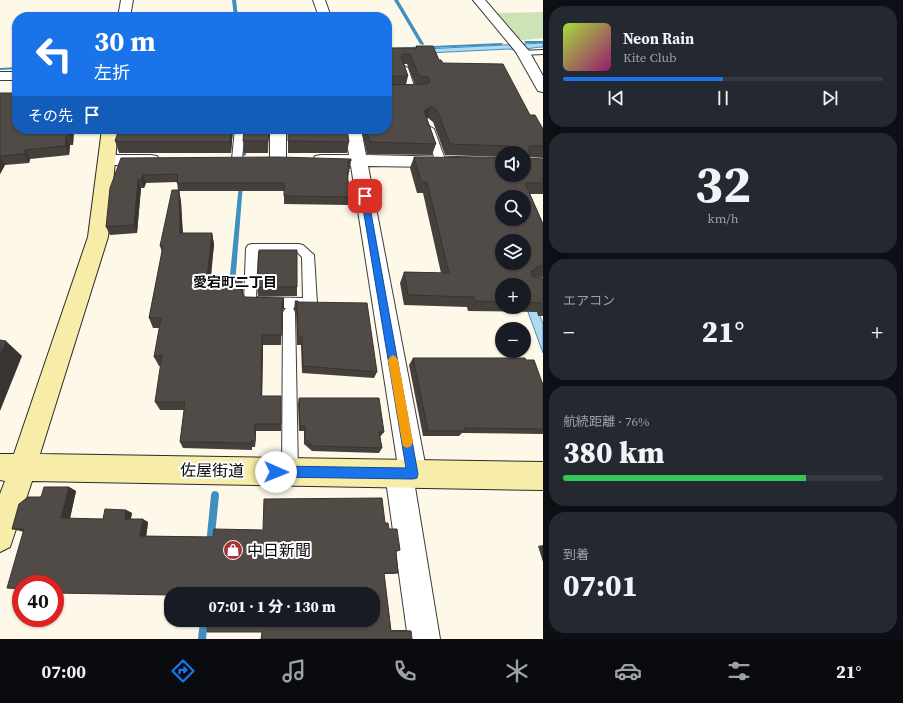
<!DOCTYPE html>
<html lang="ja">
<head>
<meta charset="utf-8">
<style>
  :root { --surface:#171b24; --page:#242831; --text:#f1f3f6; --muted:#9ea1a6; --line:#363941; --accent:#1a73e8 }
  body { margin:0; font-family:"Source Serif 4","Noto Sans JP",serif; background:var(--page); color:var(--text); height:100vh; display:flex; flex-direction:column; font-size:15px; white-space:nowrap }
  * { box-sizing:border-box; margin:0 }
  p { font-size:13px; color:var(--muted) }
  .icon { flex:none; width:22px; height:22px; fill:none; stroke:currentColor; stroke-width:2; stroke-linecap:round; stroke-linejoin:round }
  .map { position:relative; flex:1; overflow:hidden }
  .sheet { display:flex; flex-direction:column; gap:6px; padding:6px; background:#0d0f14; width:360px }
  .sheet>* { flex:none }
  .guide { position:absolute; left:12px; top:12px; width:380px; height:122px; border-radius:16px; box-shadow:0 1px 3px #0004; background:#1a73e8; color:#fff; overflow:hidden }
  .buttons { position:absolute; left:495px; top:146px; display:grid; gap:8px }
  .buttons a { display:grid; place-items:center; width:36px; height:36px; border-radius:50%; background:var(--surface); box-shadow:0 1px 3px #0004; font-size:20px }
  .speed { position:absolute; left:12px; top:575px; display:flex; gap:8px; font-size:20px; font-weight:700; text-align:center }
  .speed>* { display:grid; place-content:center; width:52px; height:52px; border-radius:50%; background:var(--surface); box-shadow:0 1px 3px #0004; line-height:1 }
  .speed .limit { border:6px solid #d22; background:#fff; color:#111 }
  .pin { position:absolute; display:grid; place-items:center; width:34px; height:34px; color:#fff; margin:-17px; border-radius:8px; box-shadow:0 2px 6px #0006 }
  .me { position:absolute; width:44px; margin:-22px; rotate:91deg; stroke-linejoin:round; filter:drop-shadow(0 0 3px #0008) }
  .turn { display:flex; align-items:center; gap:14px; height:84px; padding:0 16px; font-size:18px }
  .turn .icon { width:52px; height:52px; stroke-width:2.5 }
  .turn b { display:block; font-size:28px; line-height:34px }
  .then { display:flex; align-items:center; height:38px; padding:0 16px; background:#0003; gap:8px; font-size:15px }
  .big { font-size:30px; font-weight:800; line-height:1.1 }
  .sheet .tile { flex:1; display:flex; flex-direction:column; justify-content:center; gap:6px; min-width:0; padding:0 14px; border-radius:16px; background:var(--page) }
  .sheet .dial { align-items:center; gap:0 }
  .dial b { font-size:52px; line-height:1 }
  .song { display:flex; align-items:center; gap:12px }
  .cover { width:48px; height:48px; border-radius:6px; background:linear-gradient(135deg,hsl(80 70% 55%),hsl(320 70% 35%)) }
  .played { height:4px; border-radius:2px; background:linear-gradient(90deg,var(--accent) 50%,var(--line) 50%) }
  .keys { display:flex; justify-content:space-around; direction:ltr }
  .heat { display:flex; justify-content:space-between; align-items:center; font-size:22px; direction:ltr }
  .charge { height:6px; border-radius:3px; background:linear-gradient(90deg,#34c759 76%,var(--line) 0) }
  .trip { position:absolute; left:164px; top:587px; width:216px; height:40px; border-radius:16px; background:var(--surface); box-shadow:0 1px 3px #0004; font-weight:800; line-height:40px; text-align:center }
  .dock { display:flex; height:64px; justify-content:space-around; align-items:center; background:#090b0e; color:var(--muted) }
  .dock .icon { width:28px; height:28px }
  .dock .on { color:var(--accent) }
  .dock b { font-size:18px; color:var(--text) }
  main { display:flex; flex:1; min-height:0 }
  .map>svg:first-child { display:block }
  .green { fill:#cee3b5 }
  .water { fill:#b1daf0; stroke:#3f90c0 }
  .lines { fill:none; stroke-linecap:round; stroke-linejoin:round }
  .stream { fill:#3f90c0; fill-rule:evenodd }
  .lane-casing { stroke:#3c3c3c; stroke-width:2 }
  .street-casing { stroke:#3c3c3c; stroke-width:2 }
  .secondary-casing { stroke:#2b2b2b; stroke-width:2 }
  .lane { fill:#fff; fill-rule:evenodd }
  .street { fill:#fff; fill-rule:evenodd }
  .secondary { fill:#f8eda8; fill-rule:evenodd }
  .wall { fill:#46403d; fill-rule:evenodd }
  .shaded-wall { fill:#393432 }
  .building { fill:#514b47; stroke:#393432; fill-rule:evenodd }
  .route { fill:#1a73e8; stroke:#114b97 }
  .slow { fill:#f59e0b }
  .labels { text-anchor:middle; stroke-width:4; stroke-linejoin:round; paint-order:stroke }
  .neighbourhood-label { font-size:14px; font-weight:bold; fill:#090909; stroke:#fff }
  .near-street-label { font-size:16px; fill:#090909; stroke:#fff }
  .near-poi-label { font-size:16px; fill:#090909; stroke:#fff; text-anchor:start }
</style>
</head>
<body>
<main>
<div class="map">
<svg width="543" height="639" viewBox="0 0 543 639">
  <rect width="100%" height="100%" fill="#fdf8e8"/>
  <path class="green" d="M543,12V38L523,40L515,37L494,13Z"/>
  <g class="water">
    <path d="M543,43V47C531,47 521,52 509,49L387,55V51Z"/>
    <path d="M520,263L543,324V353L524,301V285Z"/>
  </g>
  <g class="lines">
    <g class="stream">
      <path d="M232,0H236L238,17H234Z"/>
      <path d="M394,0H398L424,44L423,45L420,44Z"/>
      <path d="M525,41H543V43H526L524,42Z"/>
      <path d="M502,43L503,44L501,45L387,50V48Z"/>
      <path d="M17,67V69L0,70V68Z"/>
      <path d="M244,129H248L246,155L244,156L242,155Z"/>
      <path d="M241,182L243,184L235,285L232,287L229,285L239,184Z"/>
      <path d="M215,491L218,492L219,495L214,545L213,548L210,549L207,548L206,545L211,495L212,492Z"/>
      <path d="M200,620H208L206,639H198Z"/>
    </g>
    <g class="lane-casing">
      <g id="lane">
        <path d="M543,50V54L522,55L518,53L522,51Z"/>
        <path d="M401,66H404L408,68L416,92L415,94L412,95L408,92L400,68Z"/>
        <path d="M429,126L434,129L446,162L445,164L441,165L436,162L424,129Z"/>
        <path d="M235,129H245L242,159L237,162L232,159Z"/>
        <path d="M252,244H299L303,245L314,255L317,303L315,307L311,308H293L295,312L298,472L296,478L290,480L284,478L282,472L283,312L286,308L250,307L246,306L244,302L246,248L248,245ZM258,252H297L302,257L303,298L256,297Z"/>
      </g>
    </g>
    <g class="street-casing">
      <g id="street">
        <path d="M121,0H133L130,17H118Z"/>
        <path d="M313,0H325L331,17H319Z"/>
        <path d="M473,0H485L529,51L543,76V92L538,91L516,52Z"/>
        <rect x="0" y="72" width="17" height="8"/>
        <path d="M270,129H286V159L284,163L278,164L272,163L270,159Z"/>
        <path d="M345,129H361L366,155L502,158V168L368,166L427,474L423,484L415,487L440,639H408L385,473L389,463L397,460L351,166L321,165L315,164L313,160L315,156L321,155H349Z"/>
        <path d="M107,155H151L157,156L159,160L157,164L151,165H107L101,164L99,160L101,156Z"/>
      </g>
    </g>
    <g class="secondary-casing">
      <path id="secondary" d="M102,129H118L108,237L40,454L543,462V490L32,481L10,547L0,552V494L5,481L0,480V454H14L88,237Z"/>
    </g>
    <use href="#lane" class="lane"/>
    <use href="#street" class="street"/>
    <use href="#secondary" class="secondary"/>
  </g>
  <g class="wall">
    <path d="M416,46L439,60L443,63L530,115L543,129V158L529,157V158L543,159V194H530L543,224V277H533L543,278V316H538L537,312L468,311L467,307L404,305L400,283L404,272L441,273L423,193H417L410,168L414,157L502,175L524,153H502V157L445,155L433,122L428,118H427L436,144L432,155L367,154L361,129H387V48H416ZM404,64H407L415,85H406L408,76ZM502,285H524V307H502Z"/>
    <path d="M0,93L17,129H74L73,145H70L69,155L30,159L29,163L5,165L0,174Z"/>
    <path d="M233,129L231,153H119L115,141Z"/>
    <path d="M269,129L268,153H244L243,141Z"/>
    <path d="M288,129H347L349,142L347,153H288Z"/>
    <path d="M121,158L351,161L350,169H349V172L348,179L350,197L348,205L284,204V191H179L181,202L183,233H212L214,244L211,278L243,289V294L245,297L284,298V308L282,312L281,345H263L262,396L281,424V431H256L255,447H252V450L183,448L180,442L184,410H160L155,402L161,366H159L154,357L160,328H153L149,318L162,252L160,246L178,190L177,182L146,183L144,188H141L137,233L110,235L106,227Z"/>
    <path d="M257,287H297V296H258Z"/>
    <path d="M295,301L298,302L377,372L374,378L302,373L301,345H297L296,312L294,309Z"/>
    <path d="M413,358L526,360L543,385V434L462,433L459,436H423L409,365Z"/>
    <path d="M299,398L384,432L380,437L382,448L379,453L312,451L304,444V431H299L298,404Z"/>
    <path d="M69,487L76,491L70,519H103L126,510L132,513L131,519L148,522L146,536L213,537L263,530L385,523L389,529L400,550L396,552L398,573L393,574H384L391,630H405L411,631L261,639L373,594L55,584L24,532L12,529L41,497Z"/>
    <path d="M543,545V562L538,546Z"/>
  </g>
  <g class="shaded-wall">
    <path d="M431,106L428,118L421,122L424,111Z"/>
    <path d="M69,129H74L73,145L69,136Z"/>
    <path d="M231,129H233L231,153L230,142Z"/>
    <path d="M66,136L70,145L69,155L65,146Z"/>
    <path d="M25,150L30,159L29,163L24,154Z"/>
    <path d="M0,157L5,165L0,174Z"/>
    <path d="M143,175L146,183L144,188L141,180Z"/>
    <path d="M138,180L141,188L137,233L134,225Z"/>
    <path d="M179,190L181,202L183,244L180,233Z"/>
    <path d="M212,233L214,244L209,288L207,278Z"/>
    <path d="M538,266L530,276L531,272Z"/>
    <path d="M242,278L243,289L242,302L241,291Z"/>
    <path d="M284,298V308L282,312V302Z"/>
    <path d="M262,335L263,345L262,404L261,396Z"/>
    <path d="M6,341L22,356L0,411V354Z"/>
    <path d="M255,424L256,431L255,447Z"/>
    <path d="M69,487L76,491L69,522L61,518Z"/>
    <path d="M126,510L132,513L130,522L125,519Z"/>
    <path d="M143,519L148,522L146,539L140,536Z"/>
  </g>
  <g class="building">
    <path d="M416,46H433L439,60H441L443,63L503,64L530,115H535L543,129V146H529V158L543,159V183H525L543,224V266H538L531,272L533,277L543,278V303L524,302V285H502V302L475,301L474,297L408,295L404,272L449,273L427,182H421L414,157L502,158V175H524V153H509V146L450,144L437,110L431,106L424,111L436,144L370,142L366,129H387V48H417ZM404,54H410L419,76L428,77L430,82L427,84L390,85L388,84V78L390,76H408L401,56ZM502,197H524V219H502ZM502,241H524V263H502Z"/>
    <path d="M0,93H17V129H69V136H66L65,146L25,150L24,154L0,156Z"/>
    <path d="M119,129H231L230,142H123L115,141Z"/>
    <path d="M244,129H269L268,141H243Z"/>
    <path d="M288,129H347L349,142L288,141Z"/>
    <path d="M278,157L351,159V161H348L349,172H347L350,197L284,196V183H177L178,174L143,175L141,180H138L134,225L106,227L110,188L121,158Z"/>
    <path d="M172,190H179L180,233H212L207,278H242L241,291L245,297L284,298L282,302V335H262L261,396H281V424H255V441H251V443L180,442L185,402H155L162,355L154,357L161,318H149L163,246H160Z"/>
    <path d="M259,250H297V287H257Z"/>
    <path d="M295,301H298V302L367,303L377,372L303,366L302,337H298L297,304Z"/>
    <path d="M0,340L6,341L0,354Z"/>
    <path d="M413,358H525L526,360H534L543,385V429L464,428L465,431H428Z"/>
    <path d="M299,398H379L384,432H379L382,448L313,446L305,439V426H300Z"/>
    <path d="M44,487H69L61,518L103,519L105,509L126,510L125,519H143L140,536L213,537L214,529L263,530L264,499L382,498L385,523H388L389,529H397L400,550L396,551L398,573H384L391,631H411L412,639H261L262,632H207L208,620H373V594H171V595L55,593V584H21V589L7,588L24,529H12L19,504L28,497H41Z"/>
  </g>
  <path class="route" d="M362,194H365L368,196L418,474L417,478L413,479L276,477L272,476L270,472L272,468L276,466L406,468L361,196Z"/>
  <path class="slow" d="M393,355L396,357L398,360L413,442L411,446L407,448L403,446L402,442L388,360L390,357Z"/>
  <defs>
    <g id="shop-disc" transform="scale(1)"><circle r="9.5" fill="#ac2f38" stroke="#fff"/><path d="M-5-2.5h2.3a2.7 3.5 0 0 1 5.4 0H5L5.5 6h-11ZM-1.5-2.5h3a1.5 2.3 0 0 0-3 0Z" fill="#fff"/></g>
  </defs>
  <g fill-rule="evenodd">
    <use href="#shop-disc" x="233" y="550"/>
  </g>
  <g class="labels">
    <g class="neighbourhood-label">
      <text x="235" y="287">愛宕町二丁目</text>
    </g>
    <g class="near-street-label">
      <text transform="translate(212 470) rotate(1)" y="6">佐屋街道</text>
    </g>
    <g class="near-poi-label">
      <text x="247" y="556">中日新聞</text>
    </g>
  </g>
</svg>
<div class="buttons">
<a><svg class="icon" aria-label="sound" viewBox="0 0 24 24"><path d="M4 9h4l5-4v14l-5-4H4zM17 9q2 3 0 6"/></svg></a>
<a><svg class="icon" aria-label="search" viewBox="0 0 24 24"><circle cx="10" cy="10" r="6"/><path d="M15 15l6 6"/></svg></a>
<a><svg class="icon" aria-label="layers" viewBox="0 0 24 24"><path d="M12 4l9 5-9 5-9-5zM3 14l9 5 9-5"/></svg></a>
<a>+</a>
<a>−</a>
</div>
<div class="speed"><div class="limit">40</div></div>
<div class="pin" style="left:365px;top:196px;background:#d93025"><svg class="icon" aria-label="arrive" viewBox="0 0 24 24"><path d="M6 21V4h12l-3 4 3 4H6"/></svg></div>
<svg class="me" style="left:276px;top:472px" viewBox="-20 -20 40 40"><circle r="19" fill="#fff"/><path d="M0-13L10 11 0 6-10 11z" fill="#1a73e8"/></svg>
<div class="trip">07:01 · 1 分 · 130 m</div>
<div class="guide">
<div class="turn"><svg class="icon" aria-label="left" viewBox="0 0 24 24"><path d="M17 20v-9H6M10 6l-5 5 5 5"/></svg><div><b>30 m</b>左折</div></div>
<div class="then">その先<svg class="icon" aria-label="arrive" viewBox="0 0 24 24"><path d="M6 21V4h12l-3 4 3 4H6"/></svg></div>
</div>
</div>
<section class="sheet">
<div class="tile">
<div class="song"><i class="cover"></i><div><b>Neon Rain</b><p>Kite Club</p></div></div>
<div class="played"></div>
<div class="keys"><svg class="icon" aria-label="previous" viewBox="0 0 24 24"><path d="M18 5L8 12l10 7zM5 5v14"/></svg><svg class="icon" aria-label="pause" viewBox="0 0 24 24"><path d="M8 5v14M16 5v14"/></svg><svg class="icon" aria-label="next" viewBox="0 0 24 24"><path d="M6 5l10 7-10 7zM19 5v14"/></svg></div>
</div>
<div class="tile dial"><b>32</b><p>km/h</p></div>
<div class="tile"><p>エアコン</p>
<div class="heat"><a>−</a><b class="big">21°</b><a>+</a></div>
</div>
<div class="tile"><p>航続距離 · 76%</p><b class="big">380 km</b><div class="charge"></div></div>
<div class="tile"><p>到着</p><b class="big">07:01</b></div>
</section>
</main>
<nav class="dock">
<b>07:00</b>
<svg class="icon on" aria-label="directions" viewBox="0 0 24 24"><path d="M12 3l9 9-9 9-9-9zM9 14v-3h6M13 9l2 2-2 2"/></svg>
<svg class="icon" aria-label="music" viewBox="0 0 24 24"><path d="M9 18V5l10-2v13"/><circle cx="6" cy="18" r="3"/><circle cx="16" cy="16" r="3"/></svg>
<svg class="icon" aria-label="phone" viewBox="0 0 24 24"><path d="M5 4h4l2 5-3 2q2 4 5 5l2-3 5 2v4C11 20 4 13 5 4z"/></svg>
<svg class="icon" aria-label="climate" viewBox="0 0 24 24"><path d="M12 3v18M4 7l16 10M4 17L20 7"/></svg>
<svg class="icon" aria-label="car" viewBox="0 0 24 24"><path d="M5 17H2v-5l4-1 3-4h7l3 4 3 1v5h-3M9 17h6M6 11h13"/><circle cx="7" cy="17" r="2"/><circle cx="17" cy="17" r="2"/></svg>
<svg class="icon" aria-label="filters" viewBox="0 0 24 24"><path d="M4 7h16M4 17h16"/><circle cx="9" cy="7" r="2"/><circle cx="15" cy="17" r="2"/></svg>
<b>21°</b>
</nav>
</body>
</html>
